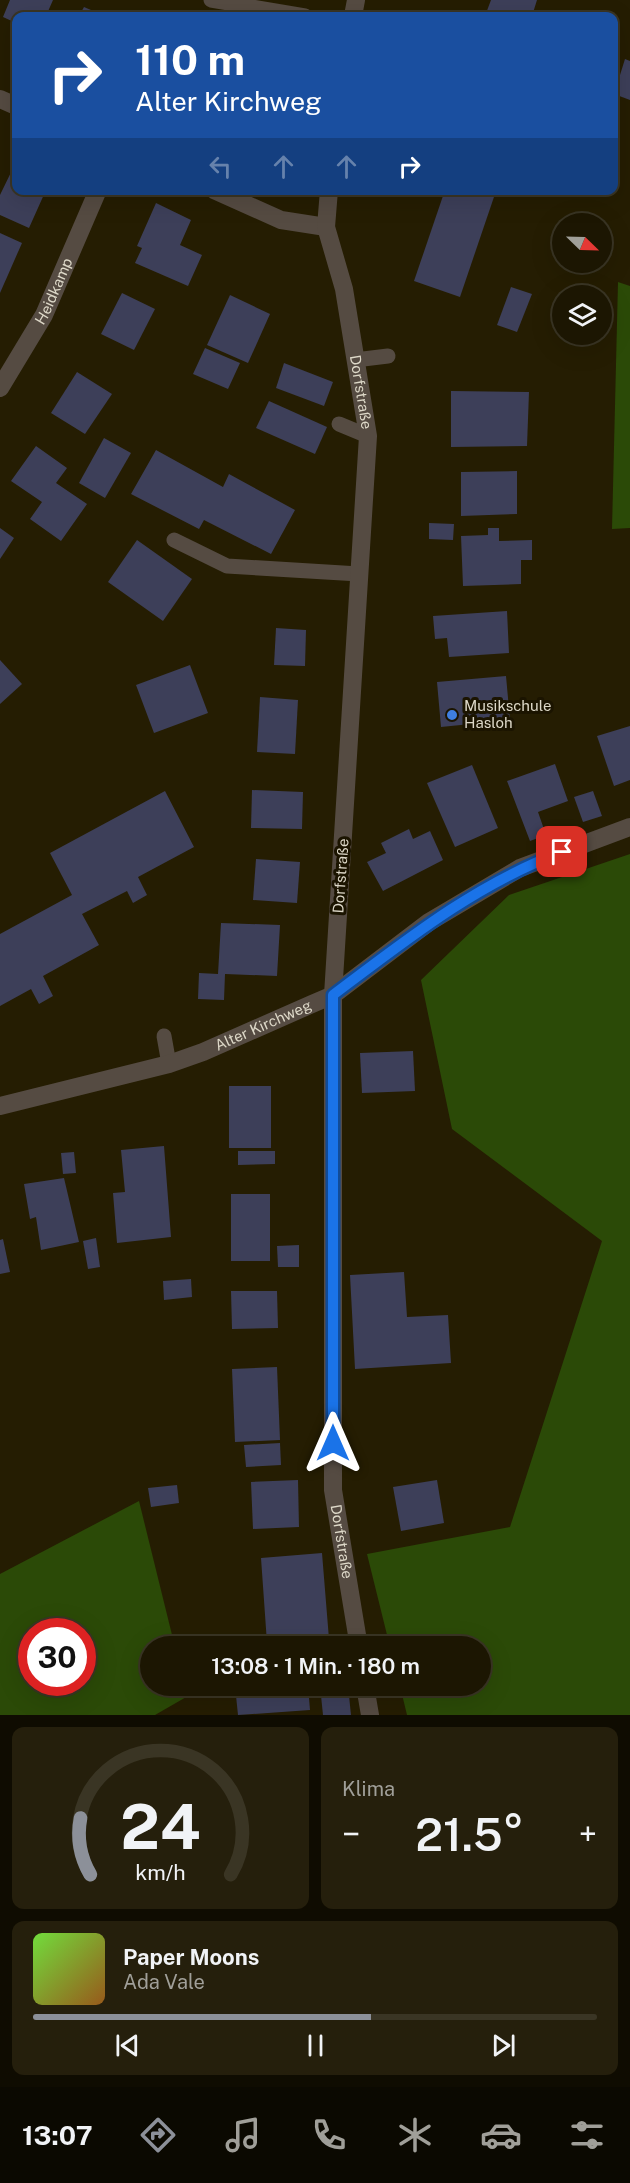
<!DOCTYPE html>
<html lang="de">
<head>
<meta charset="utf-8">
<style>
  :root { --surface:#1c1602; --page:#251f0c; --text:#f1f3f6; --muted:#a09f99; --line:#3a3524; --accent:#8c9099 }
  body { margin:0; font-family:"Public Sans",sans-serif; background:var(--page); color:var(--text); height:100vh; display:flex; flex-direction:column; font-size:22px; white-space:nowrap }
  * { box-sizing:border-box; margin:0 }
  p { font-size:20px; color:var(--muted) }
  .icon { flex:none; width:33px; height:33px; fill:none; stroke:currentColor; stroke-width:2; stroke-linecap:round; stroke-linejoin:round }
  .map { position:relative; height:1715px; overflow:hidden }
  .panel { display:flex; flex-direction:column; gap:12px; padding:12px; background:#0f0c01; flex:1 }
  .panel>* { flex:none }
  .top-card { position:absolute; left:12px; top:12px; width:606px; height:183px; border-radius:12px; box-shadow:0 6px 24px #0002,0 0 0 2px var(--line); background:#1a4fa0; color:#fff; overflow:hidden }
  .needle { width:39px; rotate:113deg }
  .controls { position:absolute; left:552px; top:213px; display:grid; gap:12px }
  .controls a { display:grid; place-items:center; width:60px; height:60px; border-radius:50%; background:var(--surface); box-shadow:0 6px 24px #0002,0 0 0 2px var(--line); font-size:30px }
  .speed { position:absolute; left:18px; top:1618px; display:flex; gap:12px; font-size:30px; font-weight:700; text-align:center }
  .speed>* { display:grid; place-content:center; width:78px; height:78px; border-radius:50%; background:var(--surface); box-shadow:0 6px 24px #0002,0 0 0 2px var(--line); line-height:1 }
  .speed .limit { border:9px solid #d22; background:#fff; color:#111 }
  .pin { position:absolute; display:grid; place-items:center; width:51px; height:51px; color:#fff; margin:-26px; border-radius:12px; box-shadow:0 3px 9px #0006 }
  .me { position:absolute; width:66px; margin:-33px; rotate:0deg; stroke-linejoin:round; filter:drop-shadow(0 0 4px #0008) }
  .turn { display:flex; align-items:center; gap:21px; height:126px; padding:0 24px; font-size:27px }
  .turn .icon { width:78px; height:78px; stroke-width:2.5 }
  .turn b { display:block; font-size:42px; line-height:51px }
  .lanes { display:flex; align-items:center; height:57px; padding:0 24px; background:#0003; justify-content:center; gap:30px; direction:ltr }
  .lanes .off { opacity:.35 }
  .big { font-size:45px; font-weight:600; line-height:1.1 }
  .panel .card { flex:1; display:flex; flex-direction:column; justify-content:center; gap:9px; min-width:0; padding:0 21px; border-radius:12px; background:var(--page) }
  .panel .dial { align-items:center; gap:0 }
  .dial svg { height:156px; overflow:visible; fill:none; stroke:var(--line); stroke-width:7; stroke-linecap:round; text-anchor:middle }
  .dial text { fill:var(--text); stroke:none }
  .song { display:flex; align-items:center; gap:18px }
  .cover { width:72px; height:72px; border-radius:9px; background:linear-gradient(135deg,hsl(100 70% 55%),hsl(30 70% 35%)) }
  .played { height:6px; border-radius:3px; background:linear-gradient(90deg,var(--accent) 60%,var(--line) 60%) }
  .keys { display:flex; justify-content:space-around; direction:ltr }
  .heat { display:flex; justify-content:space-between; align-items:center; font-size:33px; direction:ltr }
  .panel .tiles { flex:1; display:grid; gap:12px; grid-template-columns:1fr 1fr }
  .card:last-child { grid-column:span 2 }
  .trip { position:absolute; left:140px; top:1636px; width:351px; height:60px; border-radius:30px; background:var(--surface); box-shadow:0 6px 24px #0002,0 0 0 2px var(--line); font-weight:600; line-height:60px; text-align:center }
  .dock { display:flex; height:96px; justify-content:space-around; align-items:center; background:#0b0901; color:var(--muted) }
  .dock .icon { width:42px; height:42px }
  .dock .active { color:var(--accent) }
  .dock b { font-size:27px; color:var(--text) }
  .map>svg:first-child { display:block }
  .green { fill:#2b4a07; fill-rule:evenodd }
  .building { fill:#3d3f59 }
  .lines { fill:none; stroke-linecap:round; stroke-linejoin:round }
  .service { stroke:#554b42; stroke-width:15 }
  .minor { stroke:#554b42; stroke-width:18 }
  .route-casing { stroke:#114b97; stroke-width:15 }
  .route { stroke:#1a73e8; stroke-width:10 }
  .shop-dot { fill:#3f7fe0; stroke:#1b1400; stroke-width:2 }
  .labels { text-anchor:middle; stroke-width:6; stroke-linejoin:round; paint-order:stroke }
  .street-label { font-size:15px; fill:#ddd8c8; stroke:#1b1400 }
  .poi-label { font-size:15px; fill:#ddd8c8; stroke:#1b1400; text-anchor:start }
</style>
</head>
<body>
<div class="map">
<svg width="630" height="1715" viewBox="0 0 630 1715">
  <rect width="100%" height="100%" fill="#251d02"/>
  <g class="green">
    <path d="M618,282L630,286V528L612,529Z"/>
    <path d="M630,854V1715H407L400,1686H480V1647H390L367,1554L510,1527L602,1241L452,1129L421,980L509,895Z"/>
    <path d="M139,1501L175,1647H150V1686H185L188,1696L155,1715H0V1574ZM32,1632H82V1683H32Z"/>
  </g>
  <g class="building">
    <path d="M10,0H53L46,16H16V23L3,17Z"/>
    <path d="M491,0H537L532,16H485Z"/>
    <path d="M84,7L105,16H79Z"/>
    <path d="M408,10L428,16H406Z"/>
    <path d="M625,59L630,61V100L614,94Z"/>
    <path d="M16,162V190H46L29,228L0,215V195Z"/>
    <path d="M445,190H486L495,194L460,297L414,281Z"/>
    <path d="M156,203L191,220L180,245L202,255L188,286L135,263L142,248L137,246Z"/>
    <path d="M0,233L22,243L0,293Z"/>
    <path d="M511,287L532,294L517,332L497,325Z"/>
    <path d="M122,293L155,309L134,350L101,334Z"/>
    <path d="M230,295L270,314L248,363L207,345Z"/>
    <path d="M205,348L240,363L228,389L193,374Z"/>
    <path d="M284,363L333,382L324,406L276,388Z"/>
    <path d="M77,372L112,394L85,434L51,413Z"/>
    <path d="M451,391L529,392L527,446L451,447Z"/>
    <path d="M269,401L327,427L315,454L256,428Z"/>
    <path d="M104,438L131,453L105,498L79,483Z"/>
    <path d="M36,446L67,468L56,483L87,504L61,541L30,519L42,502L11,481Z"/>
    <path d="M156,450L223,487L229,474L295,510L271,554L204,520L199,529L131,494Z"/>
    <path d="M517,471V514L461,516V472Z"/>
    <path d="M429,523L454,524L453,540L429,539Z"/>
    <path d="M0,528L14,538L0,559Z"/>
    <path d="M488,528H499V541L532,540V560H521V584L463,586L461,536L488,535Z"/>
    <path d="M137,540L192,579L163,621L108,582Z"/>
    <path d="M507,611L509,653L449,657L447,638L435,639L433,616Z"/>
    <path d="M276,628L306,630L305,666L274,665Z"/>
    <path d="M0,660L22,684L0,704Z"/>
    <path d="M190,665L208,713L154,733L136,685Z"/>
    <path d="M506,676L510,720L441,727L437,682Z"/>
    <path d="M260,697L298,700L295,754L257,752Z"/>
    <path d="M630,726V780L614,786L597,736Z"/>
    <path d="M555,764L568,801L538,812L546,835L530,841L507,781Z"/>
    <path d="M472,765L498,828L455,847L427,783Z"/>
    <path d="M252,790L303,792L302,829L251,828Z"/>
    <path d="M165,791L194,847L138,877L147,895L133,903L127,891L82,914L99,945L43,976L53,996L39,1004L31,989L0,1006V934L72,895L50,853Z"/>
    <path d="M593,791L602,816L583,822L574,797Z"/>
    <path d="M409,829L413,839L430,831L443,860L383,891L367,862L386,853L381,843Z"/>
    <path d="M256,859L300,862L297,903L253,900Z"/>
    <path d="M221,923L280,925L277,976L225,974L224,1000L198,999L199,973L218,974Z"/>
    <path d="M413,1051L415,1091L362,1093L360,1053Z"/>
    <rect x="229" y="1086" width="42" height="62"/>
    <path d="M164,1146L171,1237L117,1243L113,1193L125,1192L121,1150Z"/>
    <path d="M238,1151H275V1164L238,1165Z"/>
    <path d="M74,1152L76,1173L63,1174L61,1153Z"/>
    <path d="M64,1178L79,1242L41,1250L36,1217L30,1219L24,1184Z"/>
    <rect x="231" y="1194" width="39" height="67"/>
    <path d="M96,1238L100,1267L88,1269L83,1241Z"/>
    <path d="M3,1239L10,1272L0,1274V1240Z"/>
    <path d="M299,1245V1267H278L277,1246Z"/>
    <path d="M404,1272L407,1317L448,1315L451,1363L355,1369L350,1275Z"/>
    <path d="M191,1279L192,1297L164,1300L163,1281Z"/>
    <path d="M231,1291H277L278,1328L232,1329Z"/>
    <path d="M277,1367L280,1440L235,1442L232,1369Z"/>
    <path d="M280,1443L281,1465L246,1467L244,1445Z"/>
    <path d="M298,1480L299,1527L253,1529L251,1482Z"/>
    <path d="M437,1480L444,1523L401,1531L393,1487Z"/>
    <path d="M177,1485L179,1503L151,1507L148,1488Z"/>
    <path d="M322,1553L329,1639L305,1641V1647H244L267,1643L261,1558Z"/>
    <path d="M235,1686H308L310,1710L238,1715Z"/>
    <path d="M320,1686H348L351,1715H323Z"/>
  </g>
  <g class="lines">
    <g class="service">
      <path d="M211,0L305,16"/>
      <path d="M355,360L388,356"/>
      <path d="M339,424L368,436"/>
      <path d="M174,540L227,566L359,574"/>
      <path d="M164,1036L169,1064"/>
    </g>
    <g class="minor">
      <path d="M353,16L356,0"/>
      <path d="M0,99L16,106"/>
      <path d="M214,190L281,220L326,227"/>
      <path id="s1" d="M329,190L326,227L344,289L368,436L333,995V1490L359,1647"/>
      <path id="s2" d="M0,388L44,315L98,190"/>
      <path id="s3" d="M0,1106L169,1064L203,1052L312,1004L333,995L429,922L520,868L630,827"/>
      <path d="M365,1686L370,1715"/>
    </g>
  </g>
  <g class="lines">
    <g class="route-casing">
      <path id="route" d="M333,1443V995C406,940 476,884 562,852"/>
    </g>
    <use href="#route" class="route"/>
  </g>
  <circle class="shop-dot" cx="452" cy="715" r="6"/>
  <g class="labels">
    <g class="street-label">
      <text dy="5" stroke="none"><textPath href="#s2" startOffset="111">Heidkamp</textPath></text>
      <text dy="5" stroke="none"><textPath href="#s1" startOffset="206">Dorfstraße</textPath></text>
      <text transform="translate(341 876) rotate(-86)" y="5">Dorfstraße</text>
      <text dy="5" stroke="none"><textPath href="#s3" startOffset="276">Alter Kirchweg</textPath></text>
      <text dy="5" stroke="none"><textPath href="#s1" startOffset="1358">Dorfstraße</textPath></text>
    </g>
    <g class="poi-label">
      <text x="464" y="711">Musikschule<tspan x="464" dy="17">Hasloh</tspan></text>
    </g>
  </g>
</svg>
<div class="controls">
<a><svg class="needle" viewBox="-14 -14 28 28"><path d="M0-13l5 13h-10z" fill="#e53935"/><path d="M0 13l5-13h-10z" fill="#a09f99"/></svg></a>
<a><svg class="icon" aria-label="layers" viewBox="0 0 24 24"><path d="M12 4l9 5-9 5-9-5zM3 14l9 5 9-5"/></svg></a>
</div>
<div class="speed"><div class="limit">30</div></div>
<div class="pin" style="left:562px;top:852px;background:#d93025"><svg class="icon" aria-label="arrive" viewBox="0 0 24 24"><path d="M6 21V4h12l-3 4 3 4H6"/></svg></div>
<svg class="me" style="left:333px;top:1443px" viewBox="-20 -20 40 40"><path d="M0-17L14 15 0 8-14 15z" fill="#1a73e8" stroke="#fff" stroke-width="4"/></svg>
<div class="trip">13:08 · 1 Min. · 180 m</div>
<div class="top-card">
<div class="turn"><svg class="icon" aria-label="right" viewBox="0 0 24 24"><path d="M7 20v-9h11M14 6l5 5-5 5"/></svg><div><b>110 m</b>Alter Kirchweg</div></div>
<div class="lanes"><svg class="icon off" aria-label="left" viewBox="0 0 24 24"><path d="M17 20v-9H6M10 6l-5 5 5 5"/></svg><svg class="icon off" aria-label="ahead" viewBox="0 0 24 24"><path d="M12 20V5M6 11l6-6 6 6"/></svg><svg class="icon off" aria-label="ahead" viewBox="0 0 24 24"><path d="M12 20V5M6 11l6-6 6 6"/></svg><svg class="icon" aria-label="right" viewBox="0 0 24 24"><path d="M7 20v-9h11M14 6l5 5-5 5"/></svg></div>
</div>
</div>
<section class="panel">
<div class="tiles">
<div class="card dial"><svg viewBox="0 0 100 80">
<path d="M14 69A42 42 0 1 1 86 69"/>
<path d="M14 69A42 42 0 0 1 9 40" stroke="#8c9099"/>
<text x="50" y="56" font-size="32" font-weight="700">24</text>
<text x="50" y="72" font-size="11">km/h</text>
</svg></div>
<div class="card"><p>Klima</p>
<div class="heat"><a>−</a><b class="big">21.5°</b><a>+</a></div>
</div>
<div class="card">
<div class="song"><i class="cover"></i><div><b>Paper Moons</b><p>Ada Vale</p></div></div>
<div class="played"></div>
<div class="keys"><svg class="icon" aria-label="previous" viewBox="0 0 24 24"><path d="M18 5L8 12l10 7zM5 5v14"/></svg><svg class="icon" aria-label="pause" viewBox="0 0 24 24"><path d="M8 5v14M16 5v14"/></svg><svg class="icon" aria-label="next" viewBox="0 0 24 24"><path d="M6 5l10 7-10 7zM19 5v14"/></svg></div>
</div>
</div>
</section>
<nav class="dock">
<b>13:07</b>
<svg class="icon active" aria-label="directions" viewBox="0 0 24 24"><path d="M12 3l9 9-9 9-9-9zM9 14v-3h6M13 9l2 2-2 2"/></svg>
<svg class="icon" aria-label="music" viewBox="0 0 24 24"><path d="M9 18V5l10-2v13"/><circle cx="6" cy="18" r="3"/><circle cx="16" cy="16" r="3"/></svg>
<svg class="icon" aria-label="phone" viewBox="0 0 24 24"><path d="M5 4h4l2 5-3 2q2 4 5 5l2-3 5 2v4C11 20 4 13 5 4z"/></svg>
<svg class="icon" aria-label="climate" viewBox="0 0 24 24"><path d="M12 3v18M4 7l16 10M4 17L20 7"/></svg>
<svg class="icon" aria-label="car" viewBox="0 0 24 24"><path d="M5 17H2v-5l4-1 3-4h7l3 4 3 1v5h-3M9 17h6M6 11h13"/><circle cx="7" cy="17" r="2"/><circle cx="17" cy="17" r="2"/></svg>
<svg class="icon" aria-label="filters" viewBox="0 0 24 24"><path d="M4 7h16M4 17h16"/><circle cx="9" cy="7" r="2"/><circle cx="15" cy="17" r="2"/></svg>
</nav>
</body>
</html>
